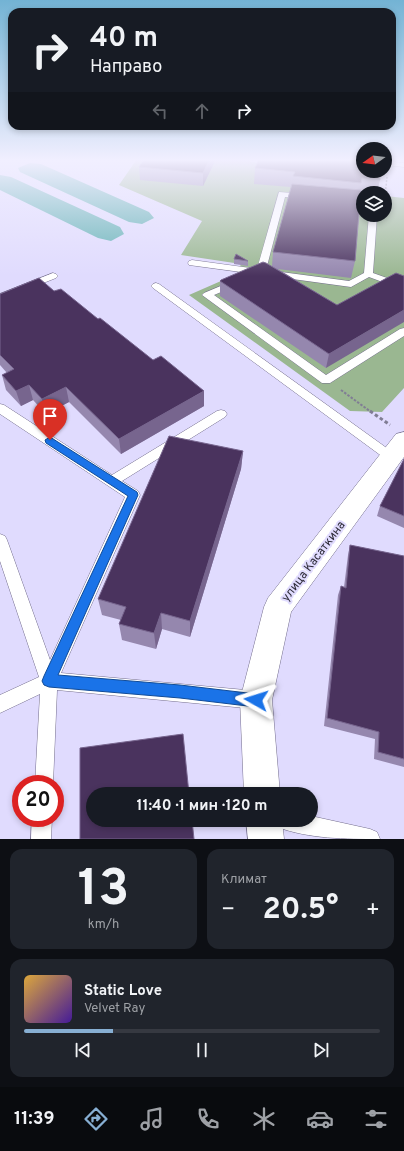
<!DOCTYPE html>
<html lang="ru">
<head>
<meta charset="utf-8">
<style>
  :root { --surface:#171b24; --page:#20242c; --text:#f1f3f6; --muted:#9ea1a6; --line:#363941; --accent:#87afd3 }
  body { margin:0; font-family:Overpass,sans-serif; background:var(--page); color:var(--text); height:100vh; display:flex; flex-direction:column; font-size:15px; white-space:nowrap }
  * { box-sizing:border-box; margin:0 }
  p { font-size:13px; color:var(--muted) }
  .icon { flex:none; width:22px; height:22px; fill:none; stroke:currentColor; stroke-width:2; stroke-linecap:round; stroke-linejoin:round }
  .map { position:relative; height:839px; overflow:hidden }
  .details { display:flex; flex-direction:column; gap:10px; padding:10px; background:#0d0f14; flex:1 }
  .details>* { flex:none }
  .top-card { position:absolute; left:8px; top:8px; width:388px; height:122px; border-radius:12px; box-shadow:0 2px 6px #0003; background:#171b24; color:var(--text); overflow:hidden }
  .needle { width:26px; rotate:256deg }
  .fabs { position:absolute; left:356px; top:142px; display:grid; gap:8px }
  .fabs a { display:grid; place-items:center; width:36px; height:36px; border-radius:50%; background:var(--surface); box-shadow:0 2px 6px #0003; font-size:20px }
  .speed { position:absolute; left:12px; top:775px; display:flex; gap:8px; font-size:20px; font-weight:700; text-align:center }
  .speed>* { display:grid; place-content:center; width:52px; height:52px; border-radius:50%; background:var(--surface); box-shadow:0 2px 6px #0003; line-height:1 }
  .speed .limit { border:6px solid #d22; background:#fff; color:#111 }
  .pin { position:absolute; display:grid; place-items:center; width:34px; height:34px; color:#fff; margin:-41px -17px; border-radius:50% 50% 50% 0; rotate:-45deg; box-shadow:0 0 4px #0007 }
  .pin .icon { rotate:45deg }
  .me { position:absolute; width:44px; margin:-22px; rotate:276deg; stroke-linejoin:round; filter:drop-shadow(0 0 3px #0008) }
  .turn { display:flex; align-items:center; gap:14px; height:84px; padding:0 16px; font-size:18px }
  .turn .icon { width:52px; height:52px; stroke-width:2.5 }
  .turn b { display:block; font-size:28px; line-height:34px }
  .lanes { display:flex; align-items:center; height:38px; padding:0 16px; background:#0003; justify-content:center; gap:20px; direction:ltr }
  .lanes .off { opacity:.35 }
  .big { font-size:30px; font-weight:700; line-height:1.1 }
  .details .tile { flex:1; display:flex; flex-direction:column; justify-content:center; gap:6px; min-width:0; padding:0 14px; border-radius:12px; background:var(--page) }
  .details .dial { align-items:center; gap:0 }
  .dial b { font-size:52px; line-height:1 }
  .song { display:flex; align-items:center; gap:12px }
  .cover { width:48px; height:48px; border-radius:6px; background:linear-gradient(135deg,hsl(40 70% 55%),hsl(260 70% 35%)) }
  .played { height:4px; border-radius:2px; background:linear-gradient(90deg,var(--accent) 25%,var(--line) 25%) }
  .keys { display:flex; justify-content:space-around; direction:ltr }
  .heat { display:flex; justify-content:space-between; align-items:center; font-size:22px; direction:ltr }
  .details .tiles { flex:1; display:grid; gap:10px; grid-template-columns:1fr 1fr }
  .tile:last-child { grid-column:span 2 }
  .trip { position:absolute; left:86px; top:787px; width:232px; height:40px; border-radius:20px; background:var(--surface); box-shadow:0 2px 6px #0003; font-weight:700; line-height:40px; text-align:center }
  .tabs { display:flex; height:64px; justify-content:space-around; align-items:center; background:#090b0e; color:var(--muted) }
  .tabs .icon { width:28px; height:28px }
  .tabs .active { color:var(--accent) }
  .tabs b { font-size:18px; color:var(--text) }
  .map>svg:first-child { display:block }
  .green { fill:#9ab791 }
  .water { fill:#63b1b5 }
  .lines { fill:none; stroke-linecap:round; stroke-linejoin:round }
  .lane-casing { stroke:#746e8d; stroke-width:1 }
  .street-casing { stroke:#746e8d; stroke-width:1 }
  .path-far2 { stroke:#807d94; stroke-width:1.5; stroke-dasharray:2 1.5; stroke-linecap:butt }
  .path-far1 { stroke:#807d94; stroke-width:2; stroke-dasharray:2.5 1.5; stroke-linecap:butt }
  .path { stroke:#807d94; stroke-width:3; stroke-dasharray:3.5 2.5; stroke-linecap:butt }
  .lane { fill:#fff; fill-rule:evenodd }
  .street { fill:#fff; fill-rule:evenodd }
  .wall { fill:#9587ae }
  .shaded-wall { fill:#77658e }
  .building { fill:#4a335e; stroke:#77658e }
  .route { fill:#1a73e8; stroke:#114b97 }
  .labels { text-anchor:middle; stroke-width:4; stroke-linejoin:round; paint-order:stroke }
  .near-street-label { font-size:12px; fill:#2d2b38; stroke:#e0dbfe }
</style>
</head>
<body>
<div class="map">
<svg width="404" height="839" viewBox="0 0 404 839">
  <rect width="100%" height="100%" fill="#e0dbfe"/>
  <path class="green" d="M137,159H251L250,162L378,174L363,193V215H385V196L404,198V388L382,412L350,411L189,295L237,274L241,264L181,255L202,221L119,185Z"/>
  <g class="water">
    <path d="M30,163L41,164L149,212L154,218L142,224L129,222L20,172L18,168Z"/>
    <path d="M0,175L11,177L120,227L124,234L111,241L98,238L0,190Z"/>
  </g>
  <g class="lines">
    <g class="lane-casing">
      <g id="lane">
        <path d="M385,161L404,163V167L385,165Z"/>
        <path d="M279,192L304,194L308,196L304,198L285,197L266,270L349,281L364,273L369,215H377L373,273L404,284V290L369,277L351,287L189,265L188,263L189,261L192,260L257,269Z"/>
        <path d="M53,273L56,274L58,276L56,278L0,300V294Z"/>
        <path d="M235,280L238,281L240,283L238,285L214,295L326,375L400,329L404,328V336L330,383H322L202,295L204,293Z"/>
        <path d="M156,283L159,284L395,454L397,457L395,460L391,462L387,460L153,288L151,286L153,284Z"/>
        <path d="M0,404L4,405L112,475L217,411L221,410L225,411L227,414L225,417L122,481L138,491L140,495L61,673L256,691L262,694L265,700L262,706L256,709L57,690L53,784H35L40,694L0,713V695L39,677L0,561V534L5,536L7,540L50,660L125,497L0,414Z"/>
        <path d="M311,816L370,829L377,832L380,839C345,839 310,839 277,827L274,820H311Z"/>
        <path d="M32,818H52L51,839H31Z"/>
      </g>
    </g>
    <g class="street-casing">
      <g id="street">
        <path d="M404,432V457L291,612L272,700L280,794H244L240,700L264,607L268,598L396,434Z"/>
        <path d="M246,820H282L284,839H248Z"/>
      </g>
    </g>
    <path class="path-far2" d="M385,196L387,177"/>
    <path class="path-far1" d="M341,390L371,412"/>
    <path class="path" d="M370,411L390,425"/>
    <use href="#lane" class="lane"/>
    <use href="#street" class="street"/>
  </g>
  <g class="wall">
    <path d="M216,159L203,186L140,180L139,167Z"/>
    <path d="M255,168L380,180L377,193H363V194H360L355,261L351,278L278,269L337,305L396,273L326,368L220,296V281L272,266L273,252L291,187L254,184Z"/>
    <path d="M234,259L248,261V266L234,264Z"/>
    <path d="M54,291L204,406L121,454L69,402L46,414L33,400L21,406L6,390L2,375L7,373L0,365V294Z"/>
    <path d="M243,451L241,469L190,637L162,629L156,649L122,640L119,624L121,620L102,615L98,599Z"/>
    <path d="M404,459V528L377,516L380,506Z"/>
    <path d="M350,545L404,556V767L374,759L375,739L324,726L338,595L341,586L344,587L348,555Z"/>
  </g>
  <g class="shaded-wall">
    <path d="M210,159H216L203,186V173Z"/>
    <path d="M404,310V322L326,368L329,354Z"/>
    <path d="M29,385L33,400L21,406L16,391Z"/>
    <path d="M66,387L69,402L46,414L42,399Z"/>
    <path d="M204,391V406L121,454L119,439Z"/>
    <path d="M243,451L241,469L190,637V621Z"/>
    <path d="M161,613L162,629L156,649L154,633Z"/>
  </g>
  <g class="building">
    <path d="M144,159H210L203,173L139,167Z"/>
    <path d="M259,159H363V171H380V180L362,178L361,183L293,176L295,172L255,168Z"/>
    <path d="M292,184L361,190L355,261L273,252Z"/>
    <path d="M236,254L248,261L234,259Z"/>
    <path d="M263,262L266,263L337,305L396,273L404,276V310L329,354L220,281L221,280Z"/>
    <path d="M39,278L54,291L61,289L98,319L100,318L153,360L161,356L204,391L119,439L66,387L42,399L29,385L16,391L2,375L14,369L0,355V294Z"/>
    <path d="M169,436L243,451L190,621L161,613L154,633L119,624L126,607L98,599Z"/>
    <path d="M404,459V516L380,506Z"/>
    <path d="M350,545L404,556V759L378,752L379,732L327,718L341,586L346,588Z"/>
    <path d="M183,734L189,794H93V820H192L194,839H80V748Z"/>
  </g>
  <linearGradient id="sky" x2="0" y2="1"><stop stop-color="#73b3d4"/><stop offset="0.58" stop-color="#f1efff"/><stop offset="1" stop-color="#f1efff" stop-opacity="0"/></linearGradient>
  <rect width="404" height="276" fill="url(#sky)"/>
  <path class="route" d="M50,437L137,492L138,495L58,675L180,685L256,694L260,696L262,700L260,705L256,707L180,698L49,687L44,685L42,681L44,676L128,496L46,443L45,440Z"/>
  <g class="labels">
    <g class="near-street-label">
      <text transform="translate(313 561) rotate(-53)" y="4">улица Касаткина</text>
    </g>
  </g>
</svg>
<div class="fabs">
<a><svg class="needle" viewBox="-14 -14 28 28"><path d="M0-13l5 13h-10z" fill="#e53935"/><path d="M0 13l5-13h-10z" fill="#9ea1a6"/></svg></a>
<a><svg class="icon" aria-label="layers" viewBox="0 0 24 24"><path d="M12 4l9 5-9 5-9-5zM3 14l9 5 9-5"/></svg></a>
</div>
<div class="speed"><div class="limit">20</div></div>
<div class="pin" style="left:50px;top:440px;background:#d93025"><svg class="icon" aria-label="arrive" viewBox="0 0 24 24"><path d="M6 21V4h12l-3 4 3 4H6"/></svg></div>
<svg class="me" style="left:256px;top:700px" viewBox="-20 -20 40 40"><path d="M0-17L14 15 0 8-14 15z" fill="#1a73e8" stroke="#fff" stroke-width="4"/></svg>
<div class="trip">11:40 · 1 мин · 120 m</div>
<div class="top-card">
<div class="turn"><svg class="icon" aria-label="right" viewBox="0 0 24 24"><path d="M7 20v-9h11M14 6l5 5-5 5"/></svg><div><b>40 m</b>Направо</div></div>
<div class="lanes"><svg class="icon off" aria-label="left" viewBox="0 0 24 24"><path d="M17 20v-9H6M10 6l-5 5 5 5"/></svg><svg class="icon off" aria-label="ahead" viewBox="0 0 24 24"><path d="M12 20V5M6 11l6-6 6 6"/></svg><svg class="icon" aria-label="right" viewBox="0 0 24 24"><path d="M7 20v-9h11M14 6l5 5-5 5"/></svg></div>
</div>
</div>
<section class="details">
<div class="tiles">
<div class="tile dial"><b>13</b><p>km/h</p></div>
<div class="tile"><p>Климат</p>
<div class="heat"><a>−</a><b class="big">20.5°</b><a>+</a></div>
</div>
<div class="tile">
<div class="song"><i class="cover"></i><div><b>Static Love</b><p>Velvet Ray</p></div></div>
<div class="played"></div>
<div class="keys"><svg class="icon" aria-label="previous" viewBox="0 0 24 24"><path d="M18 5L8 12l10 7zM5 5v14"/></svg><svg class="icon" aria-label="pause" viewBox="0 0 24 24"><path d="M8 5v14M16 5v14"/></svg><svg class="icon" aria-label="next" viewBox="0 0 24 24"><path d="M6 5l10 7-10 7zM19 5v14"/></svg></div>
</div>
</div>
</section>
<nav class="tabs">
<b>11:39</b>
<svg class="icon active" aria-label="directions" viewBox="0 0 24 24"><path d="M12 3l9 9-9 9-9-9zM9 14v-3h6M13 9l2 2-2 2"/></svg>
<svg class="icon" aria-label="music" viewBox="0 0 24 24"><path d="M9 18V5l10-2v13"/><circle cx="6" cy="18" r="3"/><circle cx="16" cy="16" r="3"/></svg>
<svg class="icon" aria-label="phone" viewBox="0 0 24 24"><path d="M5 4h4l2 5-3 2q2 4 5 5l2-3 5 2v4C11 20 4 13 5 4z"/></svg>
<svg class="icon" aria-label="climate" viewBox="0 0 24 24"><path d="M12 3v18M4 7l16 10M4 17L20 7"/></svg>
<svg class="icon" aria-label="car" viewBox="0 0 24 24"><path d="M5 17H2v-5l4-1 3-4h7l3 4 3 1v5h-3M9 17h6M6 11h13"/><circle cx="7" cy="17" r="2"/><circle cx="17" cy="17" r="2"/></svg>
<svg class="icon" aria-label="filters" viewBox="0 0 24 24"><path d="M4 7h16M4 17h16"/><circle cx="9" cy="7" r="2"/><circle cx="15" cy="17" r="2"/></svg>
</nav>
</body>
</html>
